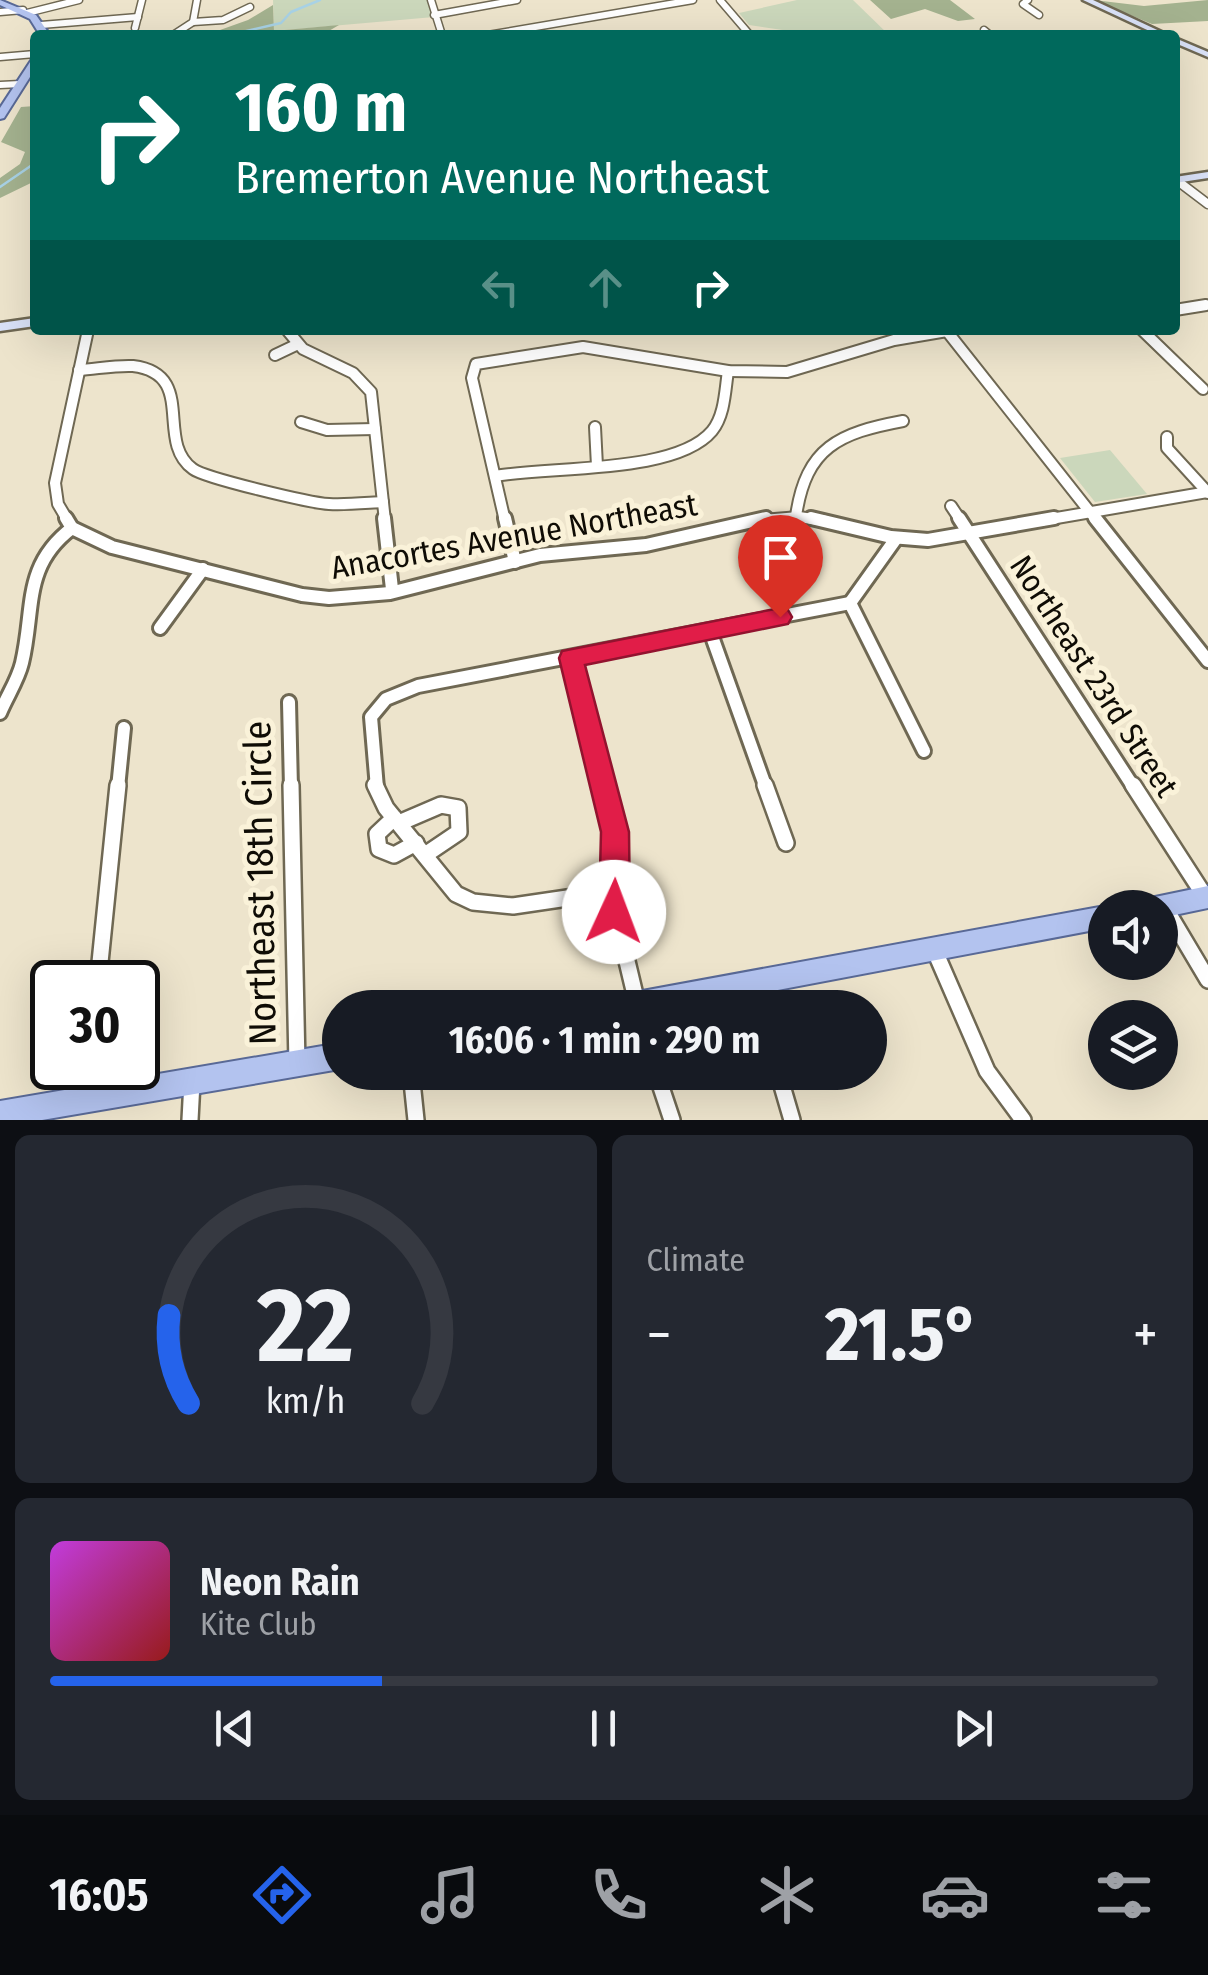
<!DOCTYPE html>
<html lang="en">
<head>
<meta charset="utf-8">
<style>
  :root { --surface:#171b24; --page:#242831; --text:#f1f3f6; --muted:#9ea1a6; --line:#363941; --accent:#2563eb }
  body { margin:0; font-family:"Fira Sans Condensed",sans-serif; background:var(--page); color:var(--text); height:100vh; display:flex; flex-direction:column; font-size:38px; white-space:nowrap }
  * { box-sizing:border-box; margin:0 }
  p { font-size:32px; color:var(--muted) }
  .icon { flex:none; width:55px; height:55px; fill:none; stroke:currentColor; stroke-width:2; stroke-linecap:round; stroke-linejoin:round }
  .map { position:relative; height:1120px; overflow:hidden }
  .details { display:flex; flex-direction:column; gap:15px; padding:15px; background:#0d0f14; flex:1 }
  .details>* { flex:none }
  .banner { position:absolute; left:30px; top:30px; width:1150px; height:305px; border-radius:10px; box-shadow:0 10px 40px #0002; background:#00695c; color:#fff; overflow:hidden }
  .buttons { position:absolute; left:1088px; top:890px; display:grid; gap:20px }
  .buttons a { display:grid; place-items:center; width:90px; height:90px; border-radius:50%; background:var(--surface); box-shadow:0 10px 40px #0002; font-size:50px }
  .speed { position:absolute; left:30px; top:960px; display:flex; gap:20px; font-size:50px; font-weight:700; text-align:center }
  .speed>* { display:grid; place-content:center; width:130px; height:130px; border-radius:50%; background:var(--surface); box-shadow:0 10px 40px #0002; line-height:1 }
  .speed .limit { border:5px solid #111; border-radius:15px; background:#fff; color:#111 }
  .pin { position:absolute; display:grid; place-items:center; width:85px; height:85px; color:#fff; margin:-102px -42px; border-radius:50% 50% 50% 0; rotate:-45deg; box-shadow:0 0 10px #0007 }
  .pin .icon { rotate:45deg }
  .me { position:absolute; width:110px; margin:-55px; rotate:2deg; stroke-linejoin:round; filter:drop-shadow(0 0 8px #0008) }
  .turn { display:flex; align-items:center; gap:35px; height:210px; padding:0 40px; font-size:45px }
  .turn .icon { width:130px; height:130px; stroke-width:2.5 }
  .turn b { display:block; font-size:70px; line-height:85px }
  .lanes { display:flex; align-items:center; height:95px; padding:0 40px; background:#0003; justify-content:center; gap:50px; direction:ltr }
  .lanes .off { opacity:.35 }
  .big { font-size:75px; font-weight:700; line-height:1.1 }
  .details .widget { flex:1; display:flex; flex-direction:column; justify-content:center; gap:15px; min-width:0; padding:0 35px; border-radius:15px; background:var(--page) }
  .details .dial { align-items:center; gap:0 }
  .dial svg { height:260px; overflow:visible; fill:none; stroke:var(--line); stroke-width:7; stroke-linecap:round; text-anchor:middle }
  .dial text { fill:var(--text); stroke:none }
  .song { display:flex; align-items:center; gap:30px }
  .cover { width:120px; height:120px; border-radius:15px; background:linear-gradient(135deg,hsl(290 70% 55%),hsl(0 70% 35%)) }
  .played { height:10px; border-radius:5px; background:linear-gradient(90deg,var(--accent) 30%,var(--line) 30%) }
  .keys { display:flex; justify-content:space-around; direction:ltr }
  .heat { display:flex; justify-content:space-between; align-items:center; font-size:55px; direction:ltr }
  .details .tiles { flex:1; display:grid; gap:15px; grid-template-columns:1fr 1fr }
  .widget:last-child { grid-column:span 2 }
  .trip { position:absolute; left:322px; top:990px; width:565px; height:100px; border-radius:50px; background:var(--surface); box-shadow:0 10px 40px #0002; font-weight:700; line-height:100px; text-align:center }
  .tabs { display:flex; height:160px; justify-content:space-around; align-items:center; background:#090b0e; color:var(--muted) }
  .tabs .icon { width:70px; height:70px }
  .tabs .on { color:var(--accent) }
  .tabs b { font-size:45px; color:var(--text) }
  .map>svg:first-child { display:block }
  .green { fill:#cbd7bb }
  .forest { fill:#a4b28f }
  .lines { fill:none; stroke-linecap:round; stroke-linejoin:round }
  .stream { stroke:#a8d2e6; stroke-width:2.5 }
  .street-far4-casing { stroke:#6f6853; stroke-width:9 }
  .street-far3-casing { stroke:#6f6853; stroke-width:11 }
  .street-far2-casing { stroke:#6f6853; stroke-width:14 }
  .street-far1-casing { stroke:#6f6853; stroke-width:18 }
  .street-casing { stroke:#6f6853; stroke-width:20 }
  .secondary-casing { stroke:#6f6853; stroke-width:5 }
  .primary-casing { stroke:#596996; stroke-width:4 }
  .street-far4 { stroke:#fff; stroke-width:6 }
  .street-far3 { stroke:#fff; stroke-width:8 }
  .street-far2 { stroke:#fff; stroke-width:10 }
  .street-far1 { stroke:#fff; stroke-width:12 }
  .street { stroke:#fff; stroke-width:15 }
  .secondary { fill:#d9e1f7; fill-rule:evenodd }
  .primary { fill:#b3c3ef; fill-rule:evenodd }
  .route { fill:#e11d48; stroke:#92132f; stroke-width:2.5 }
  .labels { text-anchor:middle; stroke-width:10; stroke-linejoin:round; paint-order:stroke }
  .street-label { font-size:32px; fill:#0f0c05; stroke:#faf2d9 }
  .near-street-label { font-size:38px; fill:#0f0c05; stroke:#faf2d9 }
</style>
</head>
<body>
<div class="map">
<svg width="1208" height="1120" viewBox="0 0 1208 1120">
  <rect width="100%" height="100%" fill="#ede4cc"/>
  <g class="green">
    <path d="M273,0H429L434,17L274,31Z"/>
    <path d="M797,0H853L889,35H817L749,25L739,13Z"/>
    <path d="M1110,450L1147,494L1095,502L1060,458Z"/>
  </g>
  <g class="forest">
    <path d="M870,0H950L975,19L958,21L925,9L891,19Z"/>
    <path d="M1094,0L1144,6L1208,0V21L1152,24Z"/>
    <path d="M273,5L274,31L339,25L322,35H206L248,20Z"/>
    <path d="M35,106V181L0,198V178L20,164L25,152L1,142L21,107Z"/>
  </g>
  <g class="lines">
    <g class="stream">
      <path d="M229,35L281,23L291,12L320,0"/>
      <path d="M0,187L35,163"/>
    </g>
    <g class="street-far4-casing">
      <g id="street-far4">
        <path d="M431,0L442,35"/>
        <path d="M720,0L750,35"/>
        <path d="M1028,0L1023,4L1039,15"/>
        <path d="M0,12L23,10"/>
        <path d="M27,13L79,0"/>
        <path d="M434,15L517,0"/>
        <path d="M193,22L223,20L250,7"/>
        <path d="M41,25L138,17"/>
        <path d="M135,28L142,0"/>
        <path d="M984,30L990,35"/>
        <path d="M173,35L193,22L197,0"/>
        <path d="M488,35L693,0"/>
        <path d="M0,57L35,54"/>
        <path d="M0,85L20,84"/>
      </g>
    </g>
    <g class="street-far3-casing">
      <g id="street-far3">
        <path d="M1175,179L1208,204"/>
        <path d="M1190,308L1208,305"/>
      </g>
    </g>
    <g class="street-far2-casing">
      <g id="street-far2">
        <path d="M1175,310L1206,305"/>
        <path d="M287,330L303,349L353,373L371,392L385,521"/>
        <path d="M946,330L1097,521"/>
        <path d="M1142,330L1203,389"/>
        <path d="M275,355L296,345"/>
        <path d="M79,370C96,369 116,365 133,366C198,374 154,441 193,469C205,478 310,503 329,504C346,505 365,503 383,502"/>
        <path d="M301,422L327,430L375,429"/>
        <path d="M595,427L597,466"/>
        <path d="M1167,437V448L1208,493"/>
        <path d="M495,476C552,466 676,474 712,431C725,415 725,390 728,371"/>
        <path d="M951,506L961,521"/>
        <path d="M796,516C806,447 839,433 903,421"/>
        <path d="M68,521L58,504L55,483L88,330"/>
        <path d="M505,521L472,378L476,364L583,347L728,371L787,372L894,340L947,331"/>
        <path d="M750,521L799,517L826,521"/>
        <path d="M1039,521L1208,492"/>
      </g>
    </g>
    <g class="street-far1-casing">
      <g id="street-far1">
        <path d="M384,518L392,589"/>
        <path d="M505,518L515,562"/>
        <path d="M811,518L891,537L928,540L1054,518"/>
        <path d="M959,518L1134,788"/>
        <path d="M1095,518L1208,661"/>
        <path d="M72,528L112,547L302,595L329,598L390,593L540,555L646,545L766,518"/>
        <path d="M850,603L924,751"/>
        <path d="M850,603L895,540"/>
        <path d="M160,628L203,569"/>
        <path d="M710,631L766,788"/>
        <path d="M571,658L604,788"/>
        <path d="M289,702L291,788"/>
        <path d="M0,713C7,696 18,680 22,663C35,609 22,566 72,528L66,518"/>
        <path d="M118,788L124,728"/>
        <path d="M377,788L371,717L386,699L418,686L850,603"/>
      </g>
    </g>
    <g class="street-casing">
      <g id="street">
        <path d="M291,785L297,1064"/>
        <path d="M375,785L386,808L456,894L473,902L513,906L615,891"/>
        <path d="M603,785L615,832V911L637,1003"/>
        <path d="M765,785L786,843"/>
        <path d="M1133,785L1206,898"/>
        <path d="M394,818L377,834L379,849L394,855L416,843"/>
        <path d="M399,823L441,805L458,808L459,832L425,855"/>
        <path d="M1164,906L1208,980"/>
        <path d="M934,949L987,1071L1023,1120"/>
        <path d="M98,982L118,785"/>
        <path d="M751,983L758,1008"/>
        <path d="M411,1072L416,1120"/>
        <path d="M656,1072L672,1120"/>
        <path d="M778,1072L792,1120"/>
        <path d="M86,1098L89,1068"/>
        <path d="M190,1120L192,1082"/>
      </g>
    </g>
    <g class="secondary-casing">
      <g id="secondary">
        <path d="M1083,0H1093L1168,35H1158Z"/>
        <path d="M1175,38L1208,52V57L1175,43Z"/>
        <path d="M1208,172V178L1175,183V177Z"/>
        <path d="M35,318V326L0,331V323Z"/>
      </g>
    </g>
    <g class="primary-casing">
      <g id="primary">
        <path d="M0,0L36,15L50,35H40L30,19L0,5Z"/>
        <path d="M35,58V69L4,118L0,119V108L32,59Z"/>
        <path d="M1208,886V908L1160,918V908H1144L1147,900L1155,897Z"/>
        <path d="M1105,906L1109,908H1105V928L683,1008H603L606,999L615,996Z"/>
        <path d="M340,1043V1069L42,1120H0V1101Z"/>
      </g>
    </g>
    <use href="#street-far4" class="street-far4"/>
    <use href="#street-far3" class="street-far3"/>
    <use href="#street-far2" class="street-far2"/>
    <use href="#street-far1" class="street-far1"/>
    <use href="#street" class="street"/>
    <use href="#secondary" class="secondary"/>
    <use href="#primary" class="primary"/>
  </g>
  <path class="route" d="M780,608L788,610L792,617L788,624L585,665L629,832L630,912L625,922L614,926L604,922L599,912L601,832L559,658L562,651Z"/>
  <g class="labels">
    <g class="street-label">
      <text transform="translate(514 536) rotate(-10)" y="11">Anacortes Avenue Northeast</text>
      <text transform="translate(1094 676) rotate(57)" y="11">Northeast 23rd Street</text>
    </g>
    <g class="near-street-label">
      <text transform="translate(260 883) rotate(-91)" y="13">Northeast 18th Circle</text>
    </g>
  </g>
</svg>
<div class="buttons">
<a><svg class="icon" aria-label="sound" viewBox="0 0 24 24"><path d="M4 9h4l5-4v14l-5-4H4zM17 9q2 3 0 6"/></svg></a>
<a><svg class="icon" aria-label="layers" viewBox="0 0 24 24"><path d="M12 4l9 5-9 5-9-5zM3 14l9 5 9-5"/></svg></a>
</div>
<div class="speed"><div class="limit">30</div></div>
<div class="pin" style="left:780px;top:617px;background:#d93025"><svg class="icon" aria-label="arrive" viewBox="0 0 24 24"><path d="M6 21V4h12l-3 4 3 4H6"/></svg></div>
<svg class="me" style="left:614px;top:912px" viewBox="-20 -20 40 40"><circle r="19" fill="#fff"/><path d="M0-13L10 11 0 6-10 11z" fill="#e11d48"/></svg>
<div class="trip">16:06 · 1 min · 290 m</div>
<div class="banner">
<div class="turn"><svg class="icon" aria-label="right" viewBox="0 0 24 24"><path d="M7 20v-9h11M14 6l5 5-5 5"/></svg><div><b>160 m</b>Bremerton Avenue Northeast</div></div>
<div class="lanes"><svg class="icon off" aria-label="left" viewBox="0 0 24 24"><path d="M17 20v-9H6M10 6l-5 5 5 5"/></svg><svg class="icon off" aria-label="ahead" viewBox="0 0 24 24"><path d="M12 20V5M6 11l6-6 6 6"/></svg><svg class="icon" aria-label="right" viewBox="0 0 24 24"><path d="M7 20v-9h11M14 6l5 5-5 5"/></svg></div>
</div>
</div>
<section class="details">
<div class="tiles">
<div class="widget dial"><svg viewBox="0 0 100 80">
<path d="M14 69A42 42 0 1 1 86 69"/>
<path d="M14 69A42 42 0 0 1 8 42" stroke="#2563eb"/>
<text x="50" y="56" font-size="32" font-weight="700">22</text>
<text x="50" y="72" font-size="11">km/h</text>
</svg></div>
<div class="widget"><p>Climate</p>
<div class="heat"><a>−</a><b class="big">21.5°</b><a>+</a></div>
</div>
<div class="widget">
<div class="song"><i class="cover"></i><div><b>Neon Rain</b><p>Kite Club</p></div></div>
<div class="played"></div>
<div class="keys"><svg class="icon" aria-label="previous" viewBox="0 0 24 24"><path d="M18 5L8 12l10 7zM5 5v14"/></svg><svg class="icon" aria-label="pause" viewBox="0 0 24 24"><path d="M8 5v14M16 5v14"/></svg><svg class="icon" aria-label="next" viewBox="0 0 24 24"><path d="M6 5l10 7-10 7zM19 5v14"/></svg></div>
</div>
</div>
</section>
<nav class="tabs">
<b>16:05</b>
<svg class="icon on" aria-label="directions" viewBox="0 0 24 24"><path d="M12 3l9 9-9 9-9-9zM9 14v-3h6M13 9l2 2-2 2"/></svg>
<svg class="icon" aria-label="music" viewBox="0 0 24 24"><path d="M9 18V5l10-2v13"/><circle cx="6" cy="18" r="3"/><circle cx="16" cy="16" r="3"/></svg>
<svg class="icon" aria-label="phone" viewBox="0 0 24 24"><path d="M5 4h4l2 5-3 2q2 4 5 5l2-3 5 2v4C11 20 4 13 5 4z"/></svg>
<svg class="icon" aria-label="climate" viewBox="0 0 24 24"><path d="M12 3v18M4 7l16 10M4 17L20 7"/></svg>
<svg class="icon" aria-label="car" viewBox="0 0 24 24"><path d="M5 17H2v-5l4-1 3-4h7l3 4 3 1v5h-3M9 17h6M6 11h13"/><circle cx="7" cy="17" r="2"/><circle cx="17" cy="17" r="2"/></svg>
<svg class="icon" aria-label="filters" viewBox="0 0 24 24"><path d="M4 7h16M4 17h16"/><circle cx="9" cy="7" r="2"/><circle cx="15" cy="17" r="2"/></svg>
</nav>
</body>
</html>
